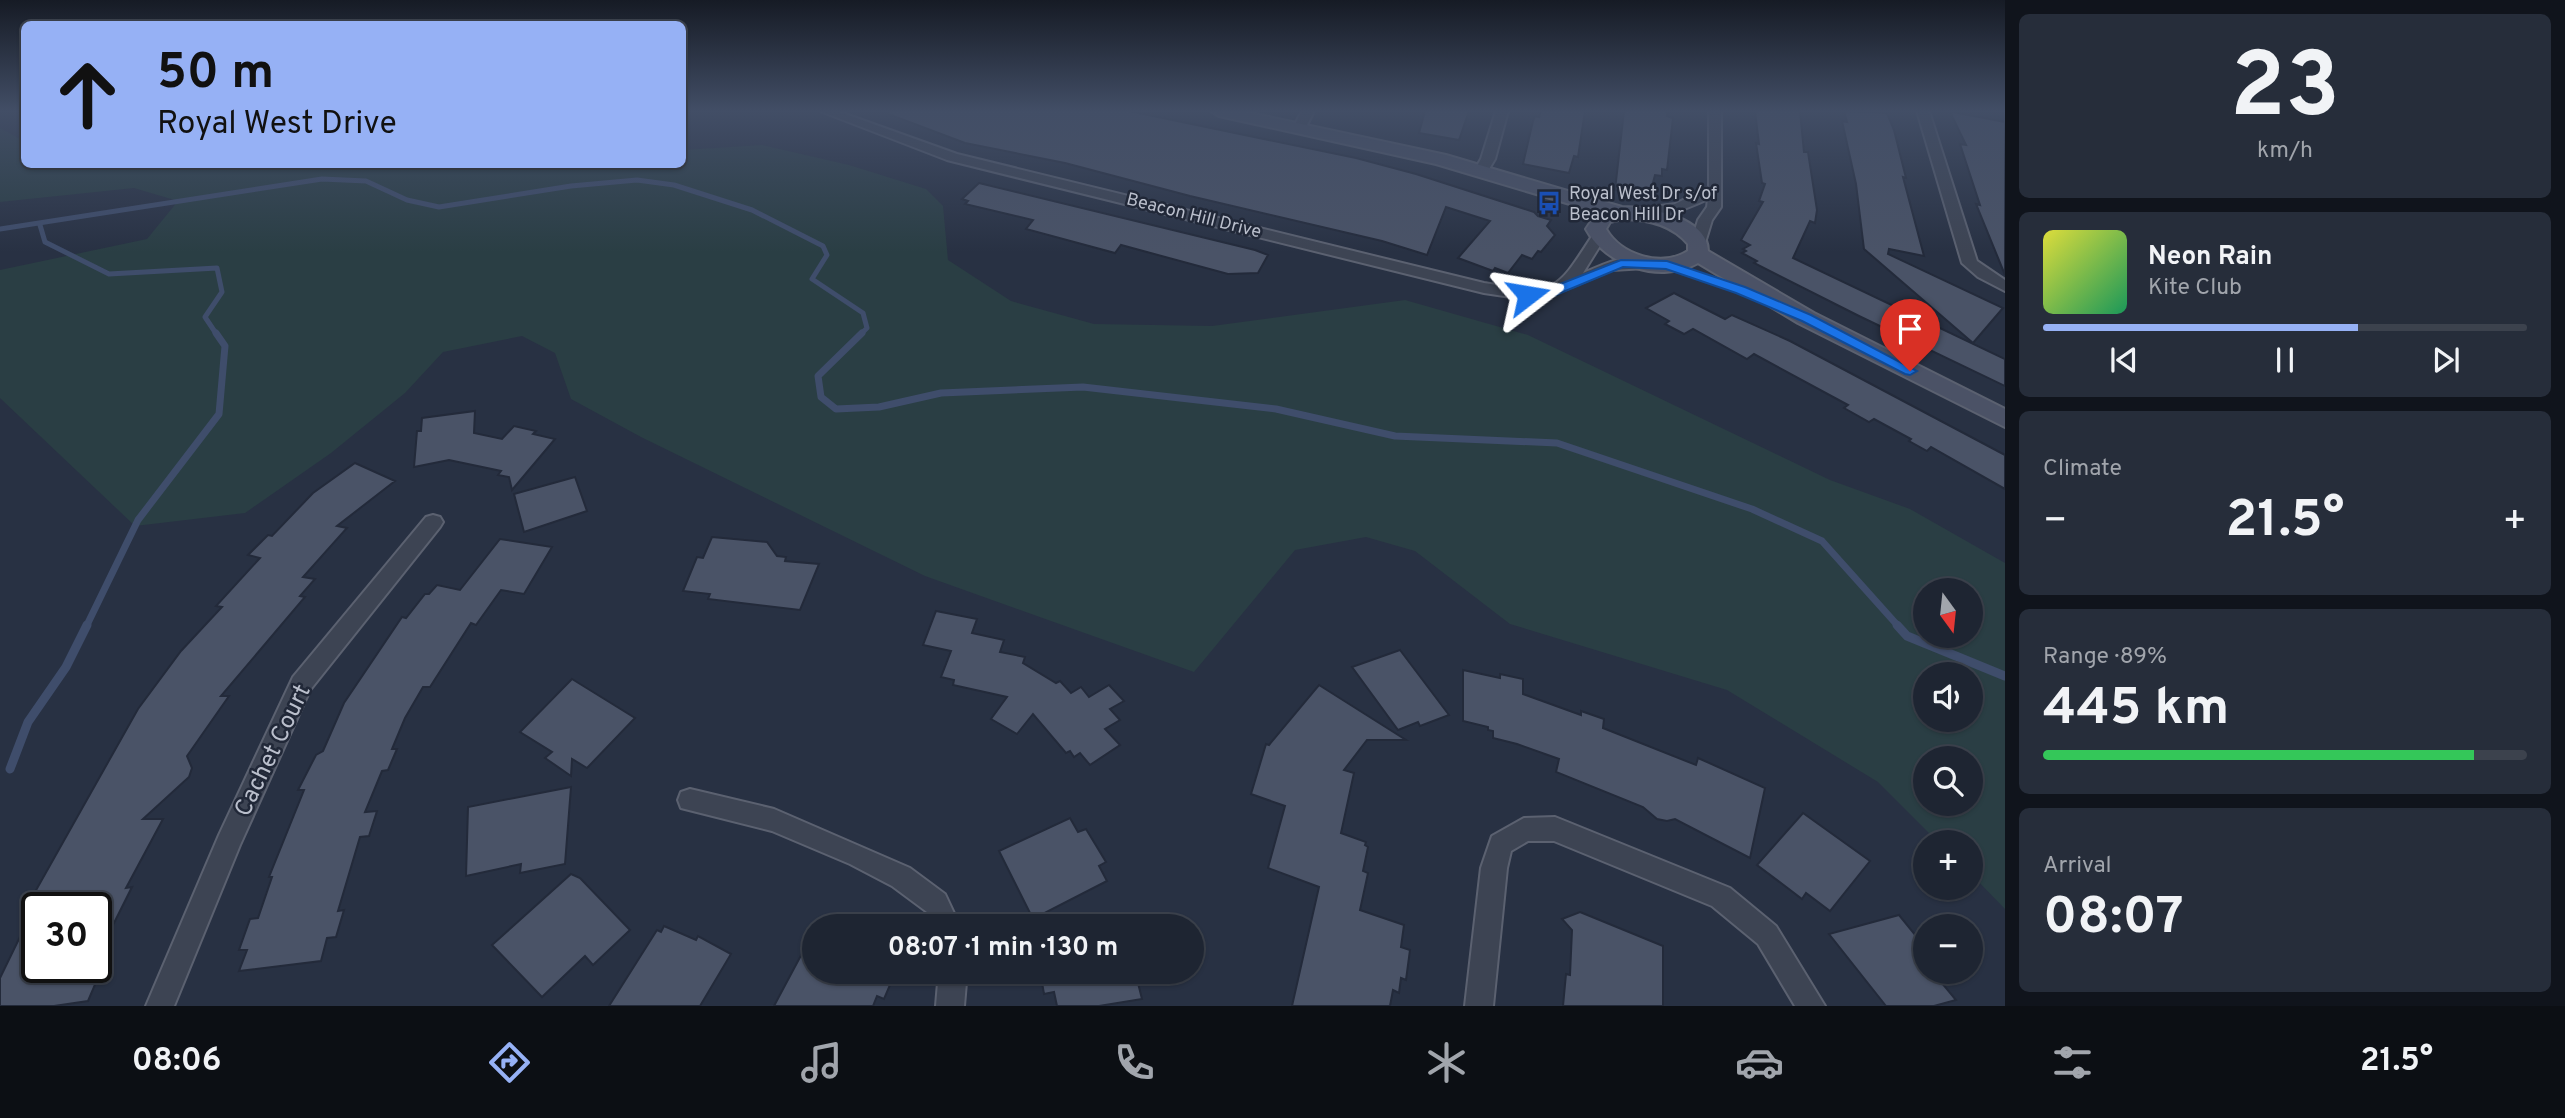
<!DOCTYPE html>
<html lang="en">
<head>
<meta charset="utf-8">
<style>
  :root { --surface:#1e2532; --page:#262d3a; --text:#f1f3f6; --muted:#a1a5ac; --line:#3c424d; --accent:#96b1f5 }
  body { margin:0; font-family:Overpass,sans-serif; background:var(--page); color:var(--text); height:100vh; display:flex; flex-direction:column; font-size:26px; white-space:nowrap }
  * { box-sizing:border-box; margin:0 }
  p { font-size:23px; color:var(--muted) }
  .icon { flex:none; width:38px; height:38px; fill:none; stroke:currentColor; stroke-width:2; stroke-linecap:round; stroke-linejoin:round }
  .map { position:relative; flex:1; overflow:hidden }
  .panel { display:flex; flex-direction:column; gap:14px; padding:14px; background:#10141c; width:560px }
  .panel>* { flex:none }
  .guide { position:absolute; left:21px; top:21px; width:665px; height:147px; border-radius:10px; box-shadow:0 2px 5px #0004,0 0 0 2px var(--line); background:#96b1f5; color:#111; overflow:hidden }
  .needle { width:46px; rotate:165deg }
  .fabs { position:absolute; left:1913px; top:578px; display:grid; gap:14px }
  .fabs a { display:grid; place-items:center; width:70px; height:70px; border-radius:50%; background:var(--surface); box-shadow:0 2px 5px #0004,0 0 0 2px var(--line); font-size:35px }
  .speed { position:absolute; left:21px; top:892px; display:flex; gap:14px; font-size:35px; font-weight:700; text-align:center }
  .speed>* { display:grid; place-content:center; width:91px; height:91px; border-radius:50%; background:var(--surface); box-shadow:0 2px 5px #0004,0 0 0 2px var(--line); line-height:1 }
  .speed .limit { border:4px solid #111; border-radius:10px; background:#fff; color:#111 }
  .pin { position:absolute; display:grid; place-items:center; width:60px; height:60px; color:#fff; margin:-72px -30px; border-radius:50% 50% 50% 0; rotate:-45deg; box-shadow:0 0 7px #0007 }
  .pin .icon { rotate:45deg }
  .me { position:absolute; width:77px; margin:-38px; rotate:76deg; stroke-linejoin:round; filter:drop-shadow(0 0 5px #0008) }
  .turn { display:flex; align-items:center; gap:24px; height:147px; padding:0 21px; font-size:32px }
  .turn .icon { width:91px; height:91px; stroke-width:2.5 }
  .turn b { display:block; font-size:49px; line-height:60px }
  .big { font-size:52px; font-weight:700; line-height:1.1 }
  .panel .tile { flex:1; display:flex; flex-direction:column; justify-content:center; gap:10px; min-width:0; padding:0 24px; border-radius:10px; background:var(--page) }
  .panel .dial { align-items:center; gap:0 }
  .dial b { font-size:91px; line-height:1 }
  .song { display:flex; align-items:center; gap:21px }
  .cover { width:84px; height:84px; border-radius:10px; background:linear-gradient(135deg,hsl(60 70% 55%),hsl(150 70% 35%)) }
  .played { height:7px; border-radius:4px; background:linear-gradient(90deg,var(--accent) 65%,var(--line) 65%) }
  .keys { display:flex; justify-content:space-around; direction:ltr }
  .heat { display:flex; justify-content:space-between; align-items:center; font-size:38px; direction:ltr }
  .charge { height:10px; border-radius:5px; background:linear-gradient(90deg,#34c759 89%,var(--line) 0) }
  .trip { position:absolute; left:802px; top:914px; width:402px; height:70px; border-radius:35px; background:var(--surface); box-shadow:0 2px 5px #0004,0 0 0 2px var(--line); font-weight:700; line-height:70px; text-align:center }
  .tabs { display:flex; height:112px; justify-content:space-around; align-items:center; background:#0c0f14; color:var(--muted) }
  .tabs .icon { width:49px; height:49px }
  .tabs .on { color:var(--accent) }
  .tabs b { font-size:32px; color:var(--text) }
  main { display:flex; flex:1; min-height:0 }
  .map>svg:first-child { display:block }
  .green { fill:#2a3e44; fill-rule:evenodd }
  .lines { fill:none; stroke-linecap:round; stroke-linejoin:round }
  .stream-far2 { stroke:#3f4d6b; stroke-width:5 }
  .stream-far1 { stroke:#3f4d6b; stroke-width:7 }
  .stream { stroke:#3f4d6b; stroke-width:9 }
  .building { fill:#4a5367; stroke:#232a3a; stroke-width:2 }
  .street-casing { stroke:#5b6170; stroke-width:4 }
  .secondary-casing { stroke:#5b6170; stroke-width:4 }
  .street { fill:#3d4453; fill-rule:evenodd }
  .secondary { fill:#4b5266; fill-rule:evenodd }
  .route { fill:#1a73e8; stroke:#114b97; stroke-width:2 }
  .labels { text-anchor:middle; stroke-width:5; stroke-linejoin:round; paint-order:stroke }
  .far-poi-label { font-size:18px; fill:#babfcc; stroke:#212838; text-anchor:start }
  .far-street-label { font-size:18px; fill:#babfcc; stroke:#212838 }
  .near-street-label { font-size:24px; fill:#babfcc; stroke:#212838 }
</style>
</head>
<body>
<main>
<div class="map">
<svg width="2005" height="1006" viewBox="0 0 2005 1006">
  <rect width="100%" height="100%" fill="#283143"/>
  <path class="green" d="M0,128L24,141V164H682L683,150L762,145L849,165L926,189L943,206L948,260L1011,301L1094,324L1212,326L1405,300L1528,335L1830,480L1910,509L2005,563V909L1971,874L1970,842H1938L1878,782L1727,690L1510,624L1415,551L1366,537L1295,550L1194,672L925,576L641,437L571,399L555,353L522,336L443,352L405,393L331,453L245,513L135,526L0,398V270L147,239L178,201L134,188L0,202ZM1925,590H1970V635H1925ZM1925,674H1970V719H1925ZM1925,758H1970V803H1925Z"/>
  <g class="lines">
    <g class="stream-far2">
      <path d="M40,225L45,242L109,274L217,268L222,292L205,317L217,335"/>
      <path d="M0,229L322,179L366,181L407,200L439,207L571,186L637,180L674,185L752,210L823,246L827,255L812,279L863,313L867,328L860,335"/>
    </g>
    <g class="stream-far1">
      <path d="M862,333L818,376L821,397L836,409L879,407L941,393L1083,387L1276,409L1395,436L1557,443L1752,509L1822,541L1899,627"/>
      <path d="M86,627L138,520L219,414L225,346L216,333"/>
    </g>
    <g class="stream">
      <path d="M1897,625L1907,636L2005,676"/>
      <path d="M10,769L28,722L66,667L87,625"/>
    </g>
  </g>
  <g class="building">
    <path d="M889,111H1129L1356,158L1416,174L1534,212L1538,216L1551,220L1547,226L1555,235L1541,252L1538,251L1532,259L1522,255L1508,273L1495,268L1493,271L1458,258L1490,221L1446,207L1427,255L1382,241L1190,196L1065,163L965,143L888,114Z"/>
    <path d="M1425,111H1469L1459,140L1419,133Z"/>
    <path d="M1541,111H1585L1578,157L1574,156L1569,173L1523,164L1533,121L1535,116L1539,117Z"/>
    <path d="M1624,111H1667V116L1673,118L1667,170L1662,169V176L1655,175L1651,190L1636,187L1635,194L1615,190Z"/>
    <path d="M1755,111H1800L1804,152H1808L1817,210L1815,223L1810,221L1793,258L2005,359V386L1859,316L1754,263L1757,261L1742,253L1746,251L1743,249L1750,245L1741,240L1763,202L1759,201L1765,184L1762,183L1756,143L1759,144Z"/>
    <path d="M1844,111L1887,113L1894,130L1906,178L1903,177L1924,256L1889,249L1888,254L2003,308L1973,343L1864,249L1856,184L1842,121L1847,122Z"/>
    <path d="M1953,112L2005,122V275L1976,204L1980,205L1960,144L1966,145L1951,114Z"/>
    <path d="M979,183L1255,250L1268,255L1258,273L1228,274L1121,245L1115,253L1026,229L1033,220L965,204L968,201L962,199Z"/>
    <path d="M1674,293L1725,319L1732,315L1790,341L2005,455V489L1931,447L1927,451L1909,441L1911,439L1874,419L1869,422L1844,408L1848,405L1754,354L1747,359L1693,329L1684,334L1665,324L1669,321L1646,308Z"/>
    <path d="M475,411L474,433L502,439L514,426L536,431L533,434L555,439L512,490L509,477L498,475L501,471L449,460L414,467L417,431H421L422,418Z"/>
    <path d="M355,463L395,481L337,526L347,528L303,577L315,579L300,596L305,597L221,696H229L187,756L192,768L189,777L143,819H163L126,888L132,887L96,959V908H37V968H93L90,974L100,973L88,1001L54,1006H0V978L34,908H26L138,709L181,651L222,607L216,606L260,558L248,555L268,535L272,536L313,493Z"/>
    <path d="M575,477L587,511L524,532L514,494Z"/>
    <path d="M712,537L767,542L777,556L786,557L785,561L819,564L800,610L708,599L710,594L683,591L697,557L703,558Z"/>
    <path d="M500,539L552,547L524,594L501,590L476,625L471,623L430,687H423L405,718L392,749H397L388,770L382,771L365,812L377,811L369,836L360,837L338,911L344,910L336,937L327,938L321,961L239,971L247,950H239L250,919L258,918L272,877H269L304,790H298L316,755L323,751L344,703L402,617L406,618L425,594H429L437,585L460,590Z"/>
    <path d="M936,611L977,619L972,633L1004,640L1000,652L1025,657L1023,663L1056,683L1060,681L1071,693L1081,687L1089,697L1109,685L1124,701L1110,709L1120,720L1105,729L1120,745L1090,765L1080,753L1074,757L1070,751L1066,753L1033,714L1017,734L991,719L1007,697L953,685L954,680L941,677L951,651L923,645Z"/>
    <path d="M1400,650L1449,715L1420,726L1418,722L1398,730L1352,667Z"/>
    <path d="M1463,670L1500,678V674L1523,679V694L1581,715V711L1604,719L1603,728L1696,765L1698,758L1765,788L1750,858L1675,819L1667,821L1657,819L1643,807L1556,772L1559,759L1517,744L1493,738V731L1488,730V727L1463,721Z"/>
    <path d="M572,679L635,718L587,768L572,759L571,776L545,758L552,752L520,732Z"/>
    <path d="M1319,685L1406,740H1367L1344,770L1354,773L1341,833L1366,842L1365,845L1368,847L1363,871L1368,873L1360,910L1404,925L1401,947L1410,950L1406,980L1401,978L1399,993L1393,990L1390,1006H1292L1319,887L1268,868L1285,806L1251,794L1266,744L1269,745Z"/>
    <path d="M571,787L565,864L520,873L521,864L466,876L468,807Z"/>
    <path d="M1803,813L1870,861L1830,911L1806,893L1802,899L1757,865Z"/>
    <path d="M1070,818L1078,832L1086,829L1106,862L1099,866L1107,881L1033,919L999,851Z"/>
    <path d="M571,874L580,878L630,930L593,965L585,956L542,997L492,945Z"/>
    <path d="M1580,912L1663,946V1006H1563L1566,974L1570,975L1572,930L1562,919Z"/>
    <path d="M1899,915L1925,947V971H1932L1956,1000L1934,1006H1886L1829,934Z"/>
    <path d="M664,926L696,940L698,936L731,954L700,1006H609L657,930L661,932Z"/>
    <path d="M814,931V971H896L884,999L877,996L873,1006H774Z"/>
    <path d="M1040,971H1135L1142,999L1099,1006H1057L1054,992L1044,994Z"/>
  </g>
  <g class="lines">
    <g class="street-casing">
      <g id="street">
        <path d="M820,111H837L957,154L1484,283C1557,294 1554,295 1594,233L1599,232L1606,236L1583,273C1601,266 1636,247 1654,263L1646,268L1612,270L1538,301L1484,293L947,160Z"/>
        <path d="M1302,111H1314L1304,131L1299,132L1293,128Z"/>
        <path d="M1496,111H1508L1495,159L1486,174H1476L1474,171L1481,159Z"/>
        <path d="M1709,111H1721V207L1712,220L1705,243L1698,247L1691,243L1698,220L1707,207L1708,199C1691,207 1646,226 1631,213L1638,209L1675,204L1709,187Z"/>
        <path d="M1917,111H1929L1977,261L2005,280V291L1978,277L1962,263Z"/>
        <path d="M433,515L440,517L443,522L440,527L310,690L240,845L174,1006H146L219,835L293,677L426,517Z"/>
        <path d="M690,789L774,809L910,868L945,894L960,926H933L927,912L892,886L850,864L772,831L681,808L678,800L681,792Z"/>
        <path d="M1555,817L1730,888L1776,926L1825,1006H1795L1758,944L1712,906L1554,841H1528L1511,851L1507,868L1493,1006H1465L1481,868L1492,836L1524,818Z"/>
        <path d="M939,971H967L964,1006H936Z"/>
      </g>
    </g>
    <g class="secondary-casing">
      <path id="secondary" d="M1211,111H1241L1446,155L1622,207C1648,207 1708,217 1708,251L1814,313L2005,409V427L1798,323L1698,263C1660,284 1606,266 1586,229L1596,214L1600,213L1436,164L1219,116ZM1622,219C1647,219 1671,224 1688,244V251C1661,268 1621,255 1606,229L1610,222Z"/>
    </g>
    <use href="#street" class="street"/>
    <use href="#secondary" class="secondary"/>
  </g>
  <linearGradient id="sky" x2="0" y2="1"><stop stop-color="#161b25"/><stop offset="0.44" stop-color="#424e66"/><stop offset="1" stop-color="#424e66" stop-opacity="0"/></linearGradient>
  <rect width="2005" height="252" fill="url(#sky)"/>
  <path class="route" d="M1621,260L1667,261L1745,287L1811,315L1917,371L1910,375L1905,374L1802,321L1736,293L1666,269L1623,267L1551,297L1528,299L1522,295L1528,292L1545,290Z"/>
  <defs>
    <g id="bus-bare" transform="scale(1.89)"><path d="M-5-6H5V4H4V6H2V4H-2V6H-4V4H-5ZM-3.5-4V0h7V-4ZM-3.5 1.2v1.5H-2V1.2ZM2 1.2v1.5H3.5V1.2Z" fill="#1a4fb4" stroke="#212838" stroke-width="2.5" paint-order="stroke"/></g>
  </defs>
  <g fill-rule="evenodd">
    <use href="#bus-bare" x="1549" y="203"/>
  </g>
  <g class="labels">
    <g class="far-poi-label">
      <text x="1569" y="199">Royal West Dr s/of<tspan x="1569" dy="21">Beacon Hill Dr</tspan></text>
    </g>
    <g class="far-street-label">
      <text transform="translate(1194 215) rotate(14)" y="6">Beacon Hill Drive</text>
    </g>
    <g class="near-street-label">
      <text transform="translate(272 750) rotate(-64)" y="8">Cachet Court</text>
    </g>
  </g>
</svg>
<div class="fabs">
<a><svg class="needle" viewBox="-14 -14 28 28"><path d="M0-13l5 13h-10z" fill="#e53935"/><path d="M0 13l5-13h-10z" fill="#a1a5ac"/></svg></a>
<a><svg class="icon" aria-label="sound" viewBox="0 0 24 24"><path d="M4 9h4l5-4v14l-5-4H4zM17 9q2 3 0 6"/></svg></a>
<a><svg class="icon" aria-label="search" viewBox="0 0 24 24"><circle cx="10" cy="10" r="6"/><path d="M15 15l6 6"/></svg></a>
<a>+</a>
<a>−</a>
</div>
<div class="speed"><div class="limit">30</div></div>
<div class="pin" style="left:1910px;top:371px;background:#d93025"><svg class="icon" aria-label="arrive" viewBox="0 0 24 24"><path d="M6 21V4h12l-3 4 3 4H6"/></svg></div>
<svg class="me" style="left:1528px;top:295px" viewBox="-20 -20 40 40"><path d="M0-17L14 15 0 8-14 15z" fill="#1a73e8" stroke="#fff" stroke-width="4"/></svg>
<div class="trip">08:07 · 1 min · 130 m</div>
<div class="guide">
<div class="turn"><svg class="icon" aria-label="ahead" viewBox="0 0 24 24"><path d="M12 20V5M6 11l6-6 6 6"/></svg><div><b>50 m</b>Royal West Drive</div></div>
</div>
</div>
<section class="panel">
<div class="tile dial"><b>23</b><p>km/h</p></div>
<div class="tile">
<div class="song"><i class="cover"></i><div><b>Neon Rain</b><p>Kite Club</p></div></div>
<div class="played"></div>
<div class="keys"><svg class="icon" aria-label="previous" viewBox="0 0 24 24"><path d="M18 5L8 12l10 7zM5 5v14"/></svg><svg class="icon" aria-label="pause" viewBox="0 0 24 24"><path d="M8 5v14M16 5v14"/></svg><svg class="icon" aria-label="next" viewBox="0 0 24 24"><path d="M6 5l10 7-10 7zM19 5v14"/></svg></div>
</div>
<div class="tile"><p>Climate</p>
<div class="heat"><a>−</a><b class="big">21.5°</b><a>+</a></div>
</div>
<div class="tile"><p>Range · 89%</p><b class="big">445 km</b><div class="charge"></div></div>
<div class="tile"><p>Arrival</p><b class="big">08:07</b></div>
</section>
</main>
<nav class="tabs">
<b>08:06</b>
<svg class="icon on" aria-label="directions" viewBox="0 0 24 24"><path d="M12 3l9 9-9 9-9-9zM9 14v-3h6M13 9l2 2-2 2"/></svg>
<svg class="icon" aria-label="music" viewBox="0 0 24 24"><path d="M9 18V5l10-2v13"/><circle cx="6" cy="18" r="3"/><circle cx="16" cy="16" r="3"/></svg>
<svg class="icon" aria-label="phone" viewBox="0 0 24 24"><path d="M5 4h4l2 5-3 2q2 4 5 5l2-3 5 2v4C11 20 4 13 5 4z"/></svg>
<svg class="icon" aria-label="climate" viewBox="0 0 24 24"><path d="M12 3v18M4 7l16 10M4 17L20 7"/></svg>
<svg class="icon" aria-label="car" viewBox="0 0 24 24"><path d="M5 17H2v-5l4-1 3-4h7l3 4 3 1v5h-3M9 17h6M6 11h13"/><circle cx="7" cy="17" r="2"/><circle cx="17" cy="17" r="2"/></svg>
<svg class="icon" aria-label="filters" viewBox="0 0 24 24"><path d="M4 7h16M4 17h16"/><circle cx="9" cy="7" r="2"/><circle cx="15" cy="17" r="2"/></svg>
<b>21.5°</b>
</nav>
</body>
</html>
